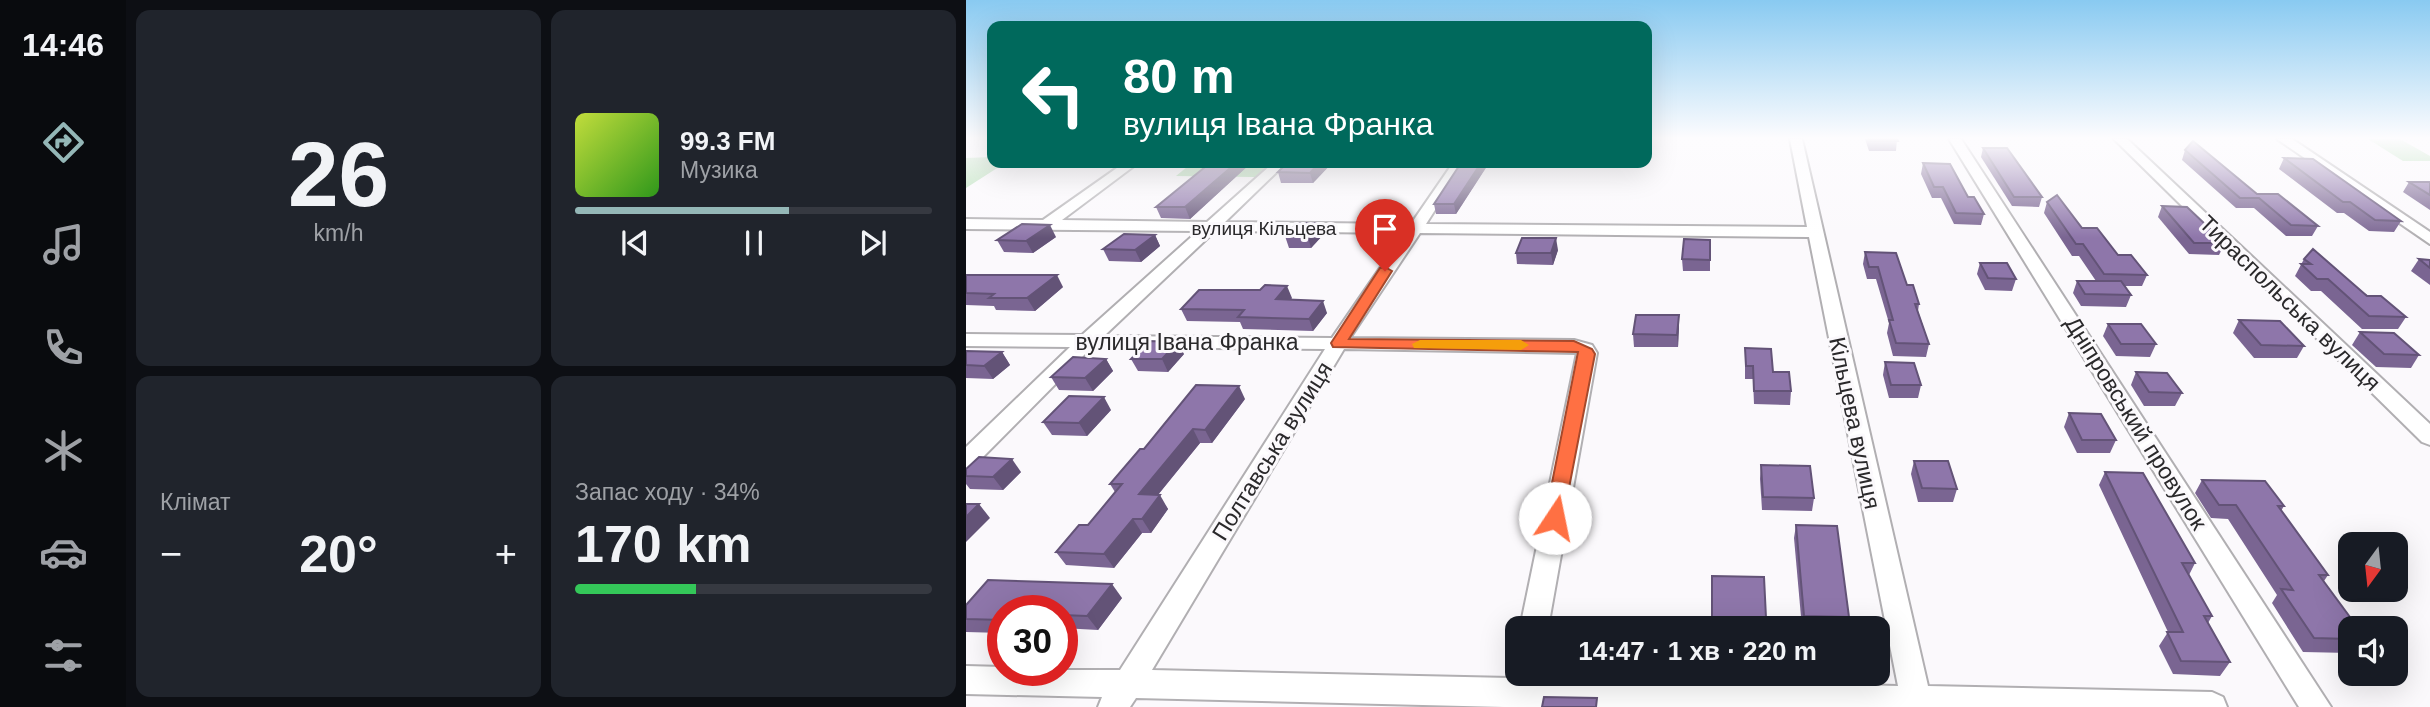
<!DOCTYPE html>
<html lang="uk">
<head>
<meta charset="utf-8">
<style>
  :root { --surface:#171b24; --page:#20242c; --text:#f1f3f6; --muted:#9ea1a6; --line:#363941; --accent:#94b7b7 }
  body { margin:0; font-family:Helvetica,sans-serif; background:var(--page); color:var(--text); height:100vh; display:flex; flex-direction:column; font-size:26px; white-space:nowrap }
  * { box-sizing:border-box; margin:0 }
  p { font-size:23px; color:var(--muted) }
  .icon { flex:none; width:38px; height:38px; fill:none; stroke:currentColor; stroke-width:2; stroke-linecap:round; stroke-linejoin:round }
  .map { position:relative; flex:1; overflow:hidden }
  .drawer { display:flex; flex-direction:column; gap:10px; padding:10px; background:#0d0f14; width:840px }
  .drawer>* { flex:none }
  .guide { position:absolute; left:21px; top:21px; width:665px; height:147px; border-radius:14px; box-shadow:0 7px 28px #0002; background:#00695c; color:#fff; overflow:hidden }
  .needle { width:46px; rotate:195deg }
  .controls { position:absolute; left:1372px; top:532px; display:grid; gap:14px }
  .controls a { display:grid; place-items:center; width:70px; height:70px; border-radius:14px; background:var(--surface); box-shadow:0 7px 28px #0002; font-size:35px }
  .speed { position:absolute; left:21px; top:595px; display:flex; gap:14px; font-size:35px; font-weight:700; text-align:center }
  .speed>* { display:grid; place-content:center; width:91px; height:91px; border-radius:50%; background:var(--surface); box-shadow:0 7px 28px #0002; line-height:1 }
  .speed .limit { border:10px solid #d22; background:#fff; color:#111 }
  .pin { position:absolute; display:grid; place-items:center; width:60px; height:60px; color:#fff; margin:-72px -30px; border-radius:50% 50% 50% 0; rotate:-45deg; box-shadow:0 0 7px #0007 }
  .pin .icon { rotate:45deg }
  .me { position:absolute; width:77px; margin:-38px; rotate:11deg; stroke-linejoin:round; filter:drop-shadow(0 0 5px #0008) }
  .turn { display:flex; align-items:center; gap:24px; height:147px; padding:0 21px; font-size:32px }
  .turn .icon { width:91px; height:91px; stroke-width:2.5 }
  .turn b { display:block; font-size:49px; line-height:60px }
  .big { font-size:52px; font-weight:700; line-height:1.1 }
  .drawer .tile { flex:1; display:flex; flex-direction:column; justify-content:center; gap:10px; min-width:0; padding:0 24px; border-radius:14px; background:var(--page) }
  .drawer .dial { align-items:center; gap:0 }
  .dial b { font-size:91px; line-height:1 }
  .song { display:flex; align-items:center; gap:21px }
  .cover { width:84px; height:84px; border-radius:10px; background:linear-gradient(135deg,hsl(70 70% 55%),hsl(110 70% 35%)) }
  .played { height:7px; border-radius:4px; background:linear-gradient(90deg,var(--accent) 60%,var(--line) 60%) }
  .keys { display:flex; justify-content:space-around; direction:ltr }
  .heat { display:flex; justify-content:space-between; align-items:center; font-size:38px; direction:ltr }
  .charge { height:10px; border-radius:5px; background:linear-gradient(90deg,#34c759 34%,var(--line) 0) }
  .drawer .tiles { flex:1; display:grid; gap:10px; grid-template-columns:repeat(2,1fr) }
  .trip { position:absolute; left:539px; top:616px; width:385px; height:70px; border-radius:14px; background:var(--surface); box-shadow:0 7px 28px #0002; font-weight:700; line-height:70px; text-align:center }
  main { display:flex; flex:1; min-height:0 }
  .menu { display:flex; flex-direction:column; width:126px; justify-content:space-around; align-items:center; background:#090b0e; color:var(--muted) }
  .menu .icon { width:49px; height:49px }
  .menu .selected { color:var(--accent) }
  .menu b { font-size:32px; color:var(--text) }
  .map>svg:first-child { display:block }
  .green { fill:#aedcae }
  .lines { fill:none; stroke-linecap:round; stroke-linejoin:round }
  .minor-casing { stroke:#b1afb2; stroke-width:4 }
  .minor { fill:#fff; fill-rule:evenodd }
  .wall { fill:#7a6592 }
  .shaded-wall { fill:#635377 }
  .building { fill:#8e76aa; stroke:#635377; stroke-width:2 }
  .route { fill:#ff7043; stroke:#a6492c; stroke-width:2 }
  .slow { fill:#f59e0b }
  .labels { text-anchor:middle; stroke-width:6; stroke-linejoin:round; paint-order:stroke }
  .far-street-label { font-size:19px; fill:#2a292b; stroke:#fbf9fc }
  .street-label { font-size:23px; fill:#2a292b; stroke:#fbf9fc }
</style>
</head>
<body>
<main>
<nav class="menu">
<b>14:46</b>
<svg class="icon selected" aria-label="directions" viewBox="0 0 24 24"><path d="M12 3l9 9-9 9-9-9zM9 14v-3h6M13 9l2 2-2 2"/></svg>
<svg class="icon" aria-label="music" viewBox="0 0 24 24"><path d="M9 18V5l10-2v13"/><circle cx="6" cy="18" r="3"/><circle cx="16" cy="16" r="3"/></svg>
<svg class="icon" aria-label="phone" viewBox="0 0 24 24"><path d="M5 4h4l2 5-3 2q2 4 5 5l2-3 5 2v4C11 20 4 13 5 4z"/></svg>
<svg class="icon" aria-label="climate" viewBox="0 0 24 24"><path d="M12 3v18M4 7l16 10M4 17L20 7"/></svg>
<svg class="icon" aria-label="car" viewBox="0 0 24 24"><path d="M5 17H2v-5l4-1 3-4h7l3 4 3 1v5h-3M9 17h6M6 11h13"/><circle cx="7" cy="17" r="2"/><circle cx="17" cy="17" r="2"/></svg>
<svg class="icon" aria-label="filters" viewBox="0 0 24 24"><path d="M4 7h16M4 17h16"/><circle cx="9" cy="7" r="2"/><circle cx="15" cy="17" r="2"/></svg>
</nav>
<section class="drawer">
<div class="tiles">
<div class="tile dial"><b>26</b><p>km/h</p></div>
<div class="tile">
<div class="song"><i class="cover"></i><div><b>99.3 FM</b><p>Музика</p></div></div>
<div class="played"></div>
<div class="keys"><svg class="icon" aria-label="previous" viewBox="0 0 24 24"><path d="M18 5L8 12l10 7zM5 5v14"/></svg><svg class="icon" aria-label="pause" viewBox="0 0 24 24"><path d="M8 5v14M16 5v14"/></svg><svg class="icon" aria-label="next" viewBox="0 0 24 24"><path d="M6 5l10 7-10 7zM19 5v14"/></svg></div>
</div>
<div class="tile"><p>Клімат</p>
<div class="heat"><a>−</a><b class="big">20°</b><a>+</a></div>
</div>
<div class="tile"><p>Запас ходу · 34%</p><b class="big">170 km</b><div class="charge"></div></div>
</div>
</section>
<div class="map">
<svg width="1464" height="707" viewBox="0 0 1464 707">
  <rect width="100%" height="100%" fill="#fbf9fc"/>
  <g class="green">
    <path d="M1402,139H1434L1464,156V161H1437Z"/>
    <path d="M26,157V163H39L0,188V158Z"/>
    <path d="M226,163H304L289,177L210,176Z"/>
  </g>
  <g class="lines">
    <g class="minor-casing">
      <g id="minor">
        <path d="M824,139H836L962,686L1246,692L1257,697L1261,707H538L170,698L164,707H132L136,697L0,694V666L37,667V670H154L359,349L126,347L8,466L0,468V447L104,347L0,346V334L116,335L232,231L0,229V219L77,220L158,163H172L96,220L241,222L307,163H320L259,222L445,224L487,163H499L460,224L841,227ZM249,231L438,233L366,338L138,336ZM454,233L843,237L932,686L574,678L575,674H551V664L544,678L186,670L378,349L611,353L554,628H582L631,353L626,345L608,340L384,338Z"/>
        <path d="M983,139H995L1365,707H1333Z"/>
        <path d="M1148,139H1161L1464,424V445L1456,442Z"/>
        <path d="M1311,139H1326L1464,232V244Z"/>
      </g>
    </g>
    <use href="#minor" class="minor"/>
  </g>
  <g class="wall">
    <path d="M899,139H931L930,151H903Z"/>
    <path d="M1017,148L1076,197L1073,207L1046,206L1015,157Z"/>
    <path d="M1219,150L1291,194L1352,226L1346,236H1320L1288,208H1270L1216,160Z"/>
    <path d="M1318,158L1435,221L1428,232L1403,231L1378,213H1371L1313,169Z"/>
    <path d="M285,163L224,219L195,218L190,207Z"/>
    <path d="M366,163L347,183H315L312,172Z"/>
    <path d="M495,163H523L490,214H470L468,204Z"/>
    <path d="M957,163L1002,197L1018,214L1015,225L988,224L975,198H966L955,174Z"/>
    <path d="M1443,182H1464V210L1437,192Z"/>
    <path d="M1081,202L1152,255L1181,275L1176,286H1159L1165,295L1160,307L1115,306L1107,293L1111,281H1130L1113,256H1106L1078,213Z"/>
    <path d="M1196,206L1259,243L1253,255L1223,254L1192,217Z"/>
    <path d="M189,235L194,246L175,262L143,261L137,249Z"/>
    <path d="M357,235L345,248H323L319,236Z"/>
    <path d="M90,237L67,253L38,252L31,240Z"/>
    <path d="M744,240V271H717L716,259Z"/>
    <path d="M592,250L587,265L551,264L550,253Z"/>
    <path d="M899,252L941,285L953,304L952,311L963,344L960,357L927,356L921,333L923,323L910,279H901L897,264Z"/>
    <path d="M1338,259L1440,317L1432,329H1396L1355,291H1345L1329,276Z"/>
    <path d="M1453,259L1464,260V285L1445,271Z"/>
    <path d="M1014,263L1050,279L1046,291L1019,290L1011,274Z"/>
    <path d="M0,275L97,287L69,311L30,310L28,306L0,305Z"/>
    <path d="M326,298L324,300L361,313L347,331L277,329L274,322L221,321L215,309Z"/>
    <path d="M713,315L712,347H668L667,334Z"/>
    <path d="M1273,320L1338,346L1331,358H1288L1267,333Z"/>
    <path d="M1142,324L1190,344L1184,357L1150,356L1137,336Z"/>
    <path d="M1394,332L1453,355L1445,368L1410,367L1386,345Z"/>
    <path d="M779,348L807,372L825,391L824,405L788,404L787,379H779Z"/>
    <path d="M0,351L36,352L44,365L27,379L0,378Z"/>
    <path d="M218,354L202,372L172,371L165,359Z"/>
    <path d="M140,359L147,371L127,391L93,390L85,377Z"/>
    <path d="M919,362L955,385L952,398H923L917,375Z"/>
    <path d="M1170,372L1216,393L1209,406H1178L1165,385Z"/>
    <path d="M279,399L246,443H234L192,495L202,509L185,533H176L148,568L100,565L90,552L122,525L149,492L144,484L178,449Z"/>
    <path d="M145,410L121,436L86,435L77,422Z"/>
    <path d="M1103,413L1150,440L1144,453H1111L1098,427Z"/>
    <path d="M948,461L991,489L987,502H952L945,474Z"/>
    <path d="M795,465L848,498L846,511L796,510L794,479Z"/>
    <path d="M0,469L55,472L37,490L4,489L0,484Z"/>
    <path d="M1139,472L1229,563L1223,575L1246,616L1242,623L1264,662L1254,676L1207,674L1193,646L1202,632L1133,485Z"/>
    <path d="M1236,480L1318,506L1315,511L1362,575L1358,581L1384,628V653L1337,652L1306,603L1311,595L1262,519L1245,518L1229,493Z"/>
    <path d="M830,525L883,617L881,628H836L828,538Z"/>
    <path d="M746,576L800,618L799,628H745Z"/>
    <path d="M156,598L132,630L96,628V611H37V633L0,632V605Z"/>
  </g>
  <g class="shaded-wall">
    <path d="M270,163H285L224,219L219,207Z"/>
    <path d="M353,163H366L347,183L344,173Z"/>
    <path d="M515,163H523L490,214L488,204Z"/>
    <path d="M353,223L357,235L345,248L342,237Z"/>
    <path d="M84,225L90,237L67,253L60,241Z"/>
    <path d="M189,235L194,246L175,262L169,250Z"/>
    <path d="M590,238L592,250L587,265L585,253Z"/>
    <path d="M91,275L97,287L69,311L61,298Z"/>
    <path d="M321,286L326,298L315,311L310,299Z"/>
    <path d="M357,301L361,313L347,331L343,319Z"/>
    <path d="M713,315V328L712,347L711,335Z"/>
    <path d="M212,342L218,354L202,372L196,359Z"/>
    <path d="M36,352L44,365L27,379L18,366Z"/>
    <path d="M140,359L147,371L127,391L119,378Z"/>
    <path d="M273,386L279,399L246,443L239,430Z"/>
    <path d="M138,397L145,410L121,436L113,423Z"/>
    <path d="M227,429L234,443L181,508L173,494Z"/>
    <path d="M46,459L55,472L37,490L27,477Z"/>
    <path d="M194,495L202,509L185,533L176,519Z"/>
    <path d="M13,504L24,518L0,542V517Z"/>
    <path d="M167,519L176,533L148,568L138,554Z"/>
    <path d="M146,584L156,598L132,630L121,616Z"/>
  </g>
  <g class="building">
    <path d="M904,139H931L932,141H905Z"/>
    <path d="M1227,141L1291,194H1312L1352,226L1325,225L1293,198H1274L1219,150Z"/>
    <path d="M1017,148H1041L1076,197H1048Z"/>
    <path d="M1318,158L1347,159L1435,221L1409,220L1384,202H1377Z"/>
    <path d="M244,163H270L219,207H190Z"/>
    <path d="M321,163H353L344,173L312,172Z"/>
    <path d="M495,163H515L488,204H468Z"/>
    <path d="M957,163L984,164L1002,197H1008L1018,214L990,213L977,187H968Z"/>
    <path d="M1443,182H1464V195Z"/>
    <path d="M1091,195L1116,228H1131L1152,255H1165L1181,275L1138,274L1117,244H1110L1081,202Z"/>
    <path d="M1196,206L1221,207L1259,243H1228Z"/>
    <path d="M331,223H353L342,237L319,236Z"/>
    <path d="M56,224L84,225L60,241L31,240Z"/>
    <path d="M158,234L189,235L169,250L137,249Z"/>
    <path d="M556,238H590L585,253H550Z"/>
    <path d="M718,239L744,240V260L716,259Z"/>
    <path d="M1347,249L1401,296H1415L1440,317L1403,316L1362,279H1351L1335,264H1345L1338,259Z"/>
    <path d="M899,252L930,253L941,285H947L953,304H949L963,344L930,343L923,320H927L912,267H903Z"/>
    <path d="M1453,259L1464,260V268Z"/>
    <path d="M1014,263H1041L1050,279L1022,278Z"/>
    <path d="M0,275H91L61,298H23L28,294L0,293Z"/>
    <path d="M1111,281H1155L1165,295L1119,294Z"/>
    <path d="M299,285L321,286L310,299L357,301L343,319L272,317L278,310L215,309L233,290H294Z"/>
    <path d="M670,315H713L711,335L667,334Z"/>
    <path d="M1273,320L1314,321L1338,346L1295,345Z"/>
    <path d="M1142,324H1175L1190,344H1155Z"/>
    <path d="M1394,332L1428,333L1453,355L1418,354Z"/>
    <path d="M182,341L212,342L196,359H165Z"/>
    <path d="M779,348L805,349L807,372H823L825,391H788L787,366H780Z"/>
    <path d="M0,351L36,352L18,366L0,365Z"/>
    <path d="M107,357L140,359L119,378L85,377Z"/>
    <path d="M919,362L948,363L955,385H925Z"/>
    <path d="M1170,372L1201,373L1216,393L1183,392Z"/>
    <path d="M230,385L273,386L239,430L227,429L173,494L194,495L176,519H167L138,554L90,552L113,525H122L156,484H144L174,449H178Z"/>
    <path d="M103,396L138,397L113,423L77,422Z"/>
    <path d="M1103,413L1135,414L1150,440H1116Z"/>
    <path d="M13,457L46,459L27,477L0,476V469Z"/>
    <path d="M948,461H982L991,489L956,488Z"/>
    <path d="M795,465L844,466L848,498L797,497Z"/>
    <path d="M1139,472L1177,473L1229,563H1216L1246,616H1238L1264,662L1215,661L1201,632H1217Z"/>
    <path d="M1236,480L1299,481L1318,506H1312L1362,575H1353L1392,628H1384V639L1348,638L1315,589L1327,590L1270,505H1253Z"/>
    <path d="M0,504H13L0,517Z"/>
    <path d="M830,525L871,526L883,617L838,616Z"/>
    <path d="M746,576L798,577L800,618L746,617Z"/>
    <path d="M22,580L146,584L121,616L96,615V611H37V620L0,619V605Z"/>
    <path d="M578,697L631,698L630,707H576Z"/>
  </g>
  <linearGradient id="sky" x2="0" y2="1"><stop stop-color="#89caf1"/><stop offset="0.58" stop-color="#fdfcfe"/><stop offset="1" stop-color="#fdfcfe" stop-opacity="0"/></linearGradient>
  <rect width="1464" height="238" fill="url(#sky)"/>
  <path class="route" d="M419,267L426,271L383,339L608,341L626,349L629,354L596,524H582L579,518L612,352L367,347L365,343L414,268Z"/>
  <path class="slow" d="M454,340H555L563,345L555,350L448,348L446,344Z"/>
  <g class="labels">
    <g class="far-street-label">
      <text x="298" y="235">вулиця Кільцева</text>
    </g>
    <g class="street-label">
      <text transform="translate(1324 303) rotate(44)" y="8">Тираспольська вулиця</text>
      <text x="221" y="350">вулиця Івана Франка</text>
      <text transform="translate(889 423) rotate(78)" y="8">Кільцева вулиця</text>
      <text transform="translate(1170 423) rotate(58)" y="8">Дніпровський провулок</text>
      <text transform="translate(306 451) rotate(-58)" y="8">Полтавська вулиця</text>
    </g>
  </g>
</svg>
<div class="controls">
<a><svg class="needle" viewBox="-14 -14 28 28"><path d="M0-13l5 13h-10z" fill="#e53935"/><path d="M0 13l5-13h-10z" fill="#9ea1a6"/></svg></a>
<a><svg class="icon" aria-label="sound" viewBox="0 0 24 24"><path d="M4 9h4l5-4v14l-5-4H4zM17 9q2 3 0 6"/></svg></a>
</div>
<div class="speed"><div class="limit">30</div></div>
<div class="pin" style="left:419px;top:271px;background:#d93025"><svg class="icon" aria-label="arrive" viewBox="0 0 24 24"><path d="M6 21V4h12l-3 4 3 4H6"/></svg></div>
<svg class="me" style="left:589px;top:518px" viewBox="-20 -20 40 40"><circle r="19" fill="#fff"/><path d="M0-13L10 11 0 6-10 11z" fill="#ff7043"/></svg>
<div class="trip">14:47 · 1 хв · 220 m</div>
<div class="guide">
<div class="turn"><svg class="icon" aria-label="left" viewBox="0 0 24 24"><path d="M17 20v-9H6M10 6l-5 5 5 5"/></svg><div><b>80 m</b>вулиця Івана Франка</div></div>
</div>
</div>
</main>
</body>
</html>
